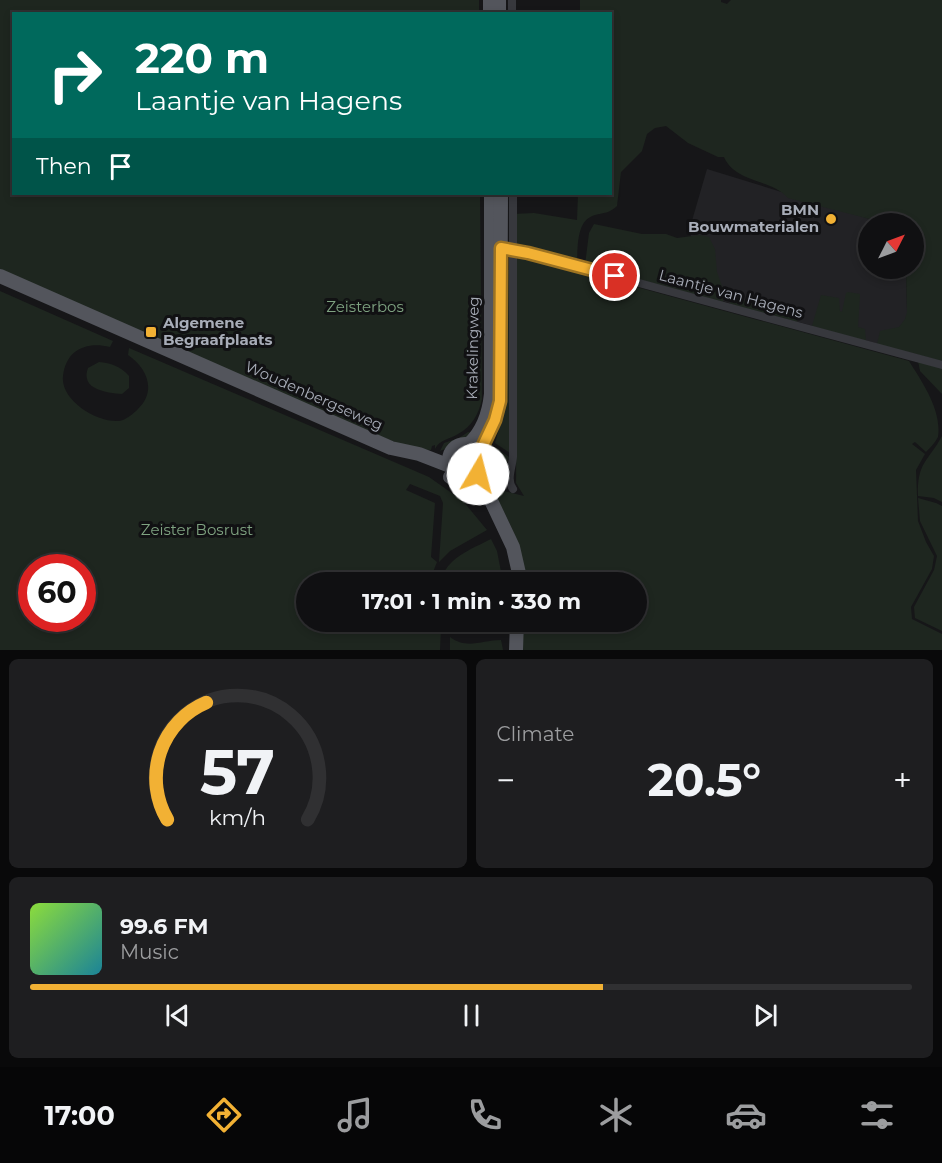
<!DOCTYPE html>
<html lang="en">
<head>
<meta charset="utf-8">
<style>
  :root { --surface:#101012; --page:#1e1e20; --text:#f1f3f6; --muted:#9c9d9f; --line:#303032; --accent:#f2b134 }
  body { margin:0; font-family:Montserrat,sans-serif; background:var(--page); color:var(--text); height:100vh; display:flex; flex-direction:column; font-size:22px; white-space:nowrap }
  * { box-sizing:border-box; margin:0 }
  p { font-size:20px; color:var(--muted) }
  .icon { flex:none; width:33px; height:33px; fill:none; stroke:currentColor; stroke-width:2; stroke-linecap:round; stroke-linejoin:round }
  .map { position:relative; height:650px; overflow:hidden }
  .side { display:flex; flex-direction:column; gap:9px; padding:9px; background:#09090a; flex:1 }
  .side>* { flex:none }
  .top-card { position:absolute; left:12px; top:12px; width:600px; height:183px; border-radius:0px; box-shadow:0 3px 9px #0003,0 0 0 2px var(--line); background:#00695c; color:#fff; overflow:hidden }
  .needle { width:39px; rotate:48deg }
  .tools { position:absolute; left:858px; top:213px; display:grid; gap:12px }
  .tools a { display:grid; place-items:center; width:66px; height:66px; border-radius:50%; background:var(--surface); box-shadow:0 3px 9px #0003,0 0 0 2px var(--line); font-size:30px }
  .speed { position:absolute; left:18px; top:554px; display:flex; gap:12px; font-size:30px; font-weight:700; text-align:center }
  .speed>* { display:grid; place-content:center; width:78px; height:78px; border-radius:50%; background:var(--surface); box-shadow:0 3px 9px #0003,0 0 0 2px var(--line); line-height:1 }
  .speed .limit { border:9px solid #d22; background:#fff; color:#111 }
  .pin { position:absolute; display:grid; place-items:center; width:51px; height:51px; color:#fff; margin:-26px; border:3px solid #fff; border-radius:50%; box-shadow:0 2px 6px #0007 }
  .me { position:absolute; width:66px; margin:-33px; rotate:8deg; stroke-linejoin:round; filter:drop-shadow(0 0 4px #0008) }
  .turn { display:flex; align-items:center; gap:21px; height:126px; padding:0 24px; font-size:27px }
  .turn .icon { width:78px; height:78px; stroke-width:2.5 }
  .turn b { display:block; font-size:42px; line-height:51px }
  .then { display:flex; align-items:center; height:57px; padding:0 24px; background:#0003; gap:12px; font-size:22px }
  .big { font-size:45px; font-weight:700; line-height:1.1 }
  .side .widget { flex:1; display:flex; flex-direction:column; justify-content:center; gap:9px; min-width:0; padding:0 21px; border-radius:9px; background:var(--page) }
  .side .dial { align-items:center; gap:0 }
  .dial svg { height:156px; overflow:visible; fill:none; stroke:var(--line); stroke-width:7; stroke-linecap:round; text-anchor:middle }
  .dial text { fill:var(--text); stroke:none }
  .song { display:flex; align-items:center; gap:18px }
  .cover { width:72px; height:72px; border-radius:9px; background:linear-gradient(135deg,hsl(90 70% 55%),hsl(190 70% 35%)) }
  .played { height:6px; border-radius:3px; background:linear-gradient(90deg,var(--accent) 65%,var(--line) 65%) }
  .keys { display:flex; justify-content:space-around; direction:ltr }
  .heat { display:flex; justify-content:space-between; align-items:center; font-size:33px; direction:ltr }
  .side .tiles { flex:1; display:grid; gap:9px; grid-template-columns:1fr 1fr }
  .widget:last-child { grid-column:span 2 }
  .trip { position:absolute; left:296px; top:572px; width:351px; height:60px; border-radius:30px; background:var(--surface); box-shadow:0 3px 9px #0003,0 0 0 2px var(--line); font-weight:700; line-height:60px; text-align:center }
  .tabs { display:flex; height:96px; justify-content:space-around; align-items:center; background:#060607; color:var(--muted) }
  .tabs .icon { width:42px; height:42px }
  .tabs .current { color:var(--accent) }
  .tabs b { font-size:27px; color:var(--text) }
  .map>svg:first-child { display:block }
  .built { fill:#222225 }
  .green { fill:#1e261f; fill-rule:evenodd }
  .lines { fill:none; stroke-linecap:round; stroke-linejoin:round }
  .street { stroke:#37383d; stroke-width:8 }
  .primary { stroke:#53555c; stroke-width:14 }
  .route-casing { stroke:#9d7322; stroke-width:15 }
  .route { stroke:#f2b134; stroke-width:10 }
  .poi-dot { fill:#f2b134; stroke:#111113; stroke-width:2 }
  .labels { text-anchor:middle; stroke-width:6; stroke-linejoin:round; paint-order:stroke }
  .poi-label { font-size:15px; font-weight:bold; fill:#a8adb8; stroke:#111113; text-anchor:end }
  .street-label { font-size:15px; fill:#a8adb8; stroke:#111113 }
  .park-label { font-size:15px; fill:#7fa381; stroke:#111113 }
</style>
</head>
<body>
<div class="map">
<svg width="942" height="650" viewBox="0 0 942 650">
  <rect width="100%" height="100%" fill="#161618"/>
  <path class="built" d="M707,169L883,223L868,224V268L906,269L908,352L715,299L689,231Z"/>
  <g class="green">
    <path d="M0,0H479V14H14V194H480L482,399C479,413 472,427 458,434C450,439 439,440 435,449V445L432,446L431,450L412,449L0,280Z"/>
    <path d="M580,0H721V2L727,4L731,0H942V361L877,344L880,331L899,327L905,319L907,312L906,269L914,268V224L885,223L788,198C772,179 735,183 724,157H718L688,143L666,126L655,128L647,134L642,151L621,172L617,206C610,213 603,213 595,215C576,220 578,247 577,262L515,246L513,214L534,213L577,220L578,194H610V14L580,13Z"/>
    <path d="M594,224L642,234H666L677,238L700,235L709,237L715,249L717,272L723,289V302L585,265L589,233Z"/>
    <path d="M517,256L526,257L909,361C922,382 942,410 938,437C935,443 930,448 926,452L915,442L912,444L925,454L916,470L918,521L926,542L934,556L932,569L911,607L912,619L942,634V650H522L523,621H636V582H524C522,567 521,550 515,536C501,500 484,489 495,447L509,457L501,479L504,491L524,496L516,483Z"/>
    <path d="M502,270H510V453L495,443L502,418Z"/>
    <path d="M0,291L113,341L110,347C86,341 66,350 63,376C60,400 97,423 119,421C126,420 133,414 138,409C157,391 147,368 128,355L129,348L429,477L463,501L487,530L450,551L439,562L443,503L440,496L410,484L406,490L435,503L431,557L437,562L429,582H306V621H436L441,628L440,650H0ZM32,567H82V618H32Z"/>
    <path d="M848,292L860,294L858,327L865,329L866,341L812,326L821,295L839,298L840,311L842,312L846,293Z"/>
    <path d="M731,297L766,307L770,304L801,312L797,322L730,304Z"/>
    <path d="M918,361L942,367V394L920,371Z"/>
    <path d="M99,362C111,363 120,366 129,376V388L122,394C106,393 80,389 88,368Z"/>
    <path d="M468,432L473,433L467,440L440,451L444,443L459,438Z"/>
    <path d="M942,436V502L934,498L918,496C917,462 928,462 942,436Z"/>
    <circle cx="465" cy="459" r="10"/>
    <path d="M918,498L936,503L942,506V631L915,618L914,607L934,570L937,556L920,521Z"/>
    <path d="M491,539L497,551L503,582H441C445,558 472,549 491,539Z"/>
    <path d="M448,621H505L504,626C484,632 463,639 448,621Z"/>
    <path d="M450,637C467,650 482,640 501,640L503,650H450Z"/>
  </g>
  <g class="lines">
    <g class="street">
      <path d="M512,0V14"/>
      <path d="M513,194V457C512,468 506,480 513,489"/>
      <path d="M499,248L528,253L942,365"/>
    </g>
    <g class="primary">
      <path d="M499,0V14"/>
      <path d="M490,14V0"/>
      <path d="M0,276L391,448L419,454L450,466"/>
      <circle cx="465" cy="460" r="16"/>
      <path d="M469,444C483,431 489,413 491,394V194"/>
      <path d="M480,451L495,420L500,401L501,194"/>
      <path d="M477,471L513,547L521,582"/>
      <path d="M450,477L466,486L483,498"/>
      <path d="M516,650L517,621"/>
    </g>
  </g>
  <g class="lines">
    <g class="route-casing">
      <path id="route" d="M478,474L477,471L481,464L480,452L495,420L500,401L501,248L528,253L615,276"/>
    </g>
    <use href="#route" class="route"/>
  </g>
  <g class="poi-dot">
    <circle cx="831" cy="219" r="6"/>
    <rect x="145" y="326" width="12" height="12" rx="3"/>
  </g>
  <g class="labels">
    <g class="poi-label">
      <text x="819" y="215">BMN<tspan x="819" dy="17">Bouwmaterialen</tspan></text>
      <text x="163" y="328" text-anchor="start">Algemene<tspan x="163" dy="17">Begraafplaats</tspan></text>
    </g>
    <g class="street-label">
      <text transform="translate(731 294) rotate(15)" y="5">Laantje van Hagens</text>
      <text transform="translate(473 348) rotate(-89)" y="5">Krakelingweg</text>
      <text transform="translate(314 396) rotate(24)" y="5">Woudenbergseweg</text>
    </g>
    <g class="park-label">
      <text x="365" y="312">Zeisterbos</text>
      <text x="197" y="535">Zeister Bosrust</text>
    </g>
  </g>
</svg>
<div class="tools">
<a><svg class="needle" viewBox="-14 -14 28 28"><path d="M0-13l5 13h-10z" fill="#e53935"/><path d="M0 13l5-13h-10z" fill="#9c9d9f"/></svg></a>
</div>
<div class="speed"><div class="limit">60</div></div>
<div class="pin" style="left:615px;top:276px;background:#d93025"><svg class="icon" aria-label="arrive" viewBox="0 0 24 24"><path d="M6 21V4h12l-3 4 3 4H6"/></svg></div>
<svg class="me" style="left:478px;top:474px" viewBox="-20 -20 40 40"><circle r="19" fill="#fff"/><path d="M0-13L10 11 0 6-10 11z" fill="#f2b134"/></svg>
<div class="trip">17:01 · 1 min · 330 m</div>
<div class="top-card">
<div class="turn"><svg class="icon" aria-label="right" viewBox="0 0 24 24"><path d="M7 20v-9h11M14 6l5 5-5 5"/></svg><div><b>220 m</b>Laantje van Hagens</div></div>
<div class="then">Then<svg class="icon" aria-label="arrive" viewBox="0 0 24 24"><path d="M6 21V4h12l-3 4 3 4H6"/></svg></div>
</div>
</div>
<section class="side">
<div class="tiles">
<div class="widget dial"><svg viewBox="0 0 100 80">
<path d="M14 69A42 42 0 1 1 86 69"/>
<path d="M14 69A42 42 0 0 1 34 9" stroke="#f2b134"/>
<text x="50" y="56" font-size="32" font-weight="700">57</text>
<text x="50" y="72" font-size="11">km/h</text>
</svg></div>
<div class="widget"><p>Climate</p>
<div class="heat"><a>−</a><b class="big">20.5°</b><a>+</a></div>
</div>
<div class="widget">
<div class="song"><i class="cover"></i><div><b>99.6 FM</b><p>Music</p></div></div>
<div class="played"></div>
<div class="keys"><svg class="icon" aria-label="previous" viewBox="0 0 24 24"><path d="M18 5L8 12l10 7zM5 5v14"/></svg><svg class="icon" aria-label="pause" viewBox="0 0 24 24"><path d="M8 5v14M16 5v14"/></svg><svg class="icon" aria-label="next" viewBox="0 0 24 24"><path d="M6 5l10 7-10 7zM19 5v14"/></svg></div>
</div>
</div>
</section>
<nav class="tabs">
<b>17:00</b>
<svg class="icon current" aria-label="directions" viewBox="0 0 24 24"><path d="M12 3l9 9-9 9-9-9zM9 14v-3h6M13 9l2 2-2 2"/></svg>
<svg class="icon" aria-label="music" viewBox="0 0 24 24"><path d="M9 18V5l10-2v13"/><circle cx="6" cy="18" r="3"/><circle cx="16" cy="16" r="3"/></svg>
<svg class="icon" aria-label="phone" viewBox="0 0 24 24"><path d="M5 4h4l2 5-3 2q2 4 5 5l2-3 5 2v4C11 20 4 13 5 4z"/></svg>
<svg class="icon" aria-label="climate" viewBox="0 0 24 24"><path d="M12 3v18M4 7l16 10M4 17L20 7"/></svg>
<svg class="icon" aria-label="car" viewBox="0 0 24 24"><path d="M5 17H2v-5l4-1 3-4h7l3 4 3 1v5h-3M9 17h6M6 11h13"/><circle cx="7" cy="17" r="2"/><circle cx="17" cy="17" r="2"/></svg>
<svg class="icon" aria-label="filters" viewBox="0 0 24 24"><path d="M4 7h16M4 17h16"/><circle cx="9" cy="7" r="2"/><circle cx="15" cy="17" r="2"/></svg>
</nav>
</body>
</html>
